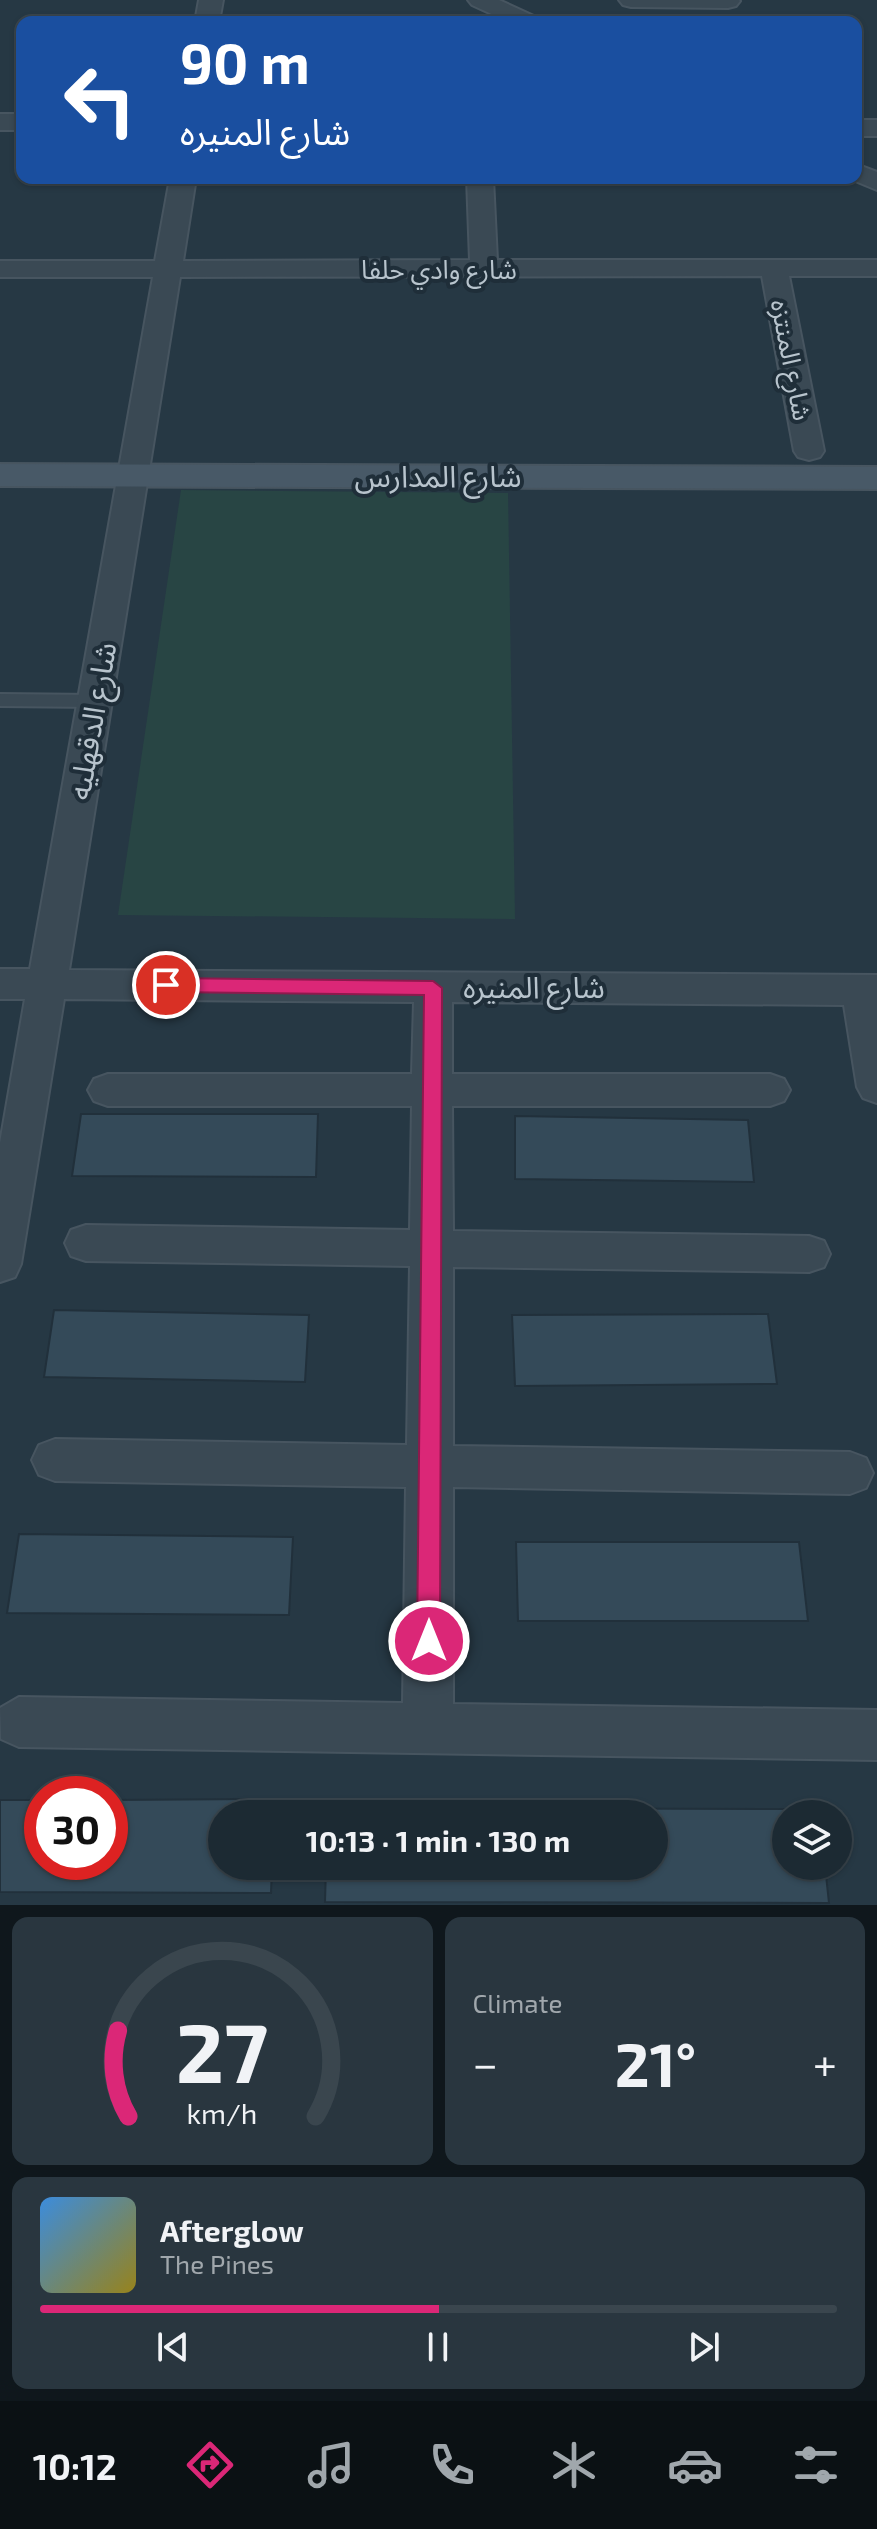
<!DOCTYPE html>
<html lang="en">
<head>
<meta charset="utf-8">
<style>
  :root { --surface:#1c2a33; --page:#29363f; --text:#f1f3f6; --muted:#a0a7ac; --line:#3a464e; --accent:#db2777 }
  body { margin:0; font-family:"Exo 2","Noto Sans Arabic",sans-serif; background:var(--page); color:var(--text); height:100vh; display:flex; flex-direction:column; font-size:30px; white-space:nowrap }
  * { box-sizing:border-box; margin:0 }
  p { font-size:26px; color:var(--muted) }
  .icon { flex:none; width:44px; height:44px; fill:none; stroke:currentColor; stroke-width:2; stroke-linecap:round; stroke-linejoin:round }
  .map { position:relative; height:1905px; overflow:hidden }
  .details { display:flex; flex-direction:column; gap:12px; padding:12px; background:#0f171c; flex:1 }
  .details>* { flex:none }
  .guide { position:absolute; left:16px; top:16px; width:846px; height:168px; border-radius:16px; box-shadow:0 2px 6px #0004,0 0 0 2px var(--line); background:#1a4fa0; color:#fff; overflow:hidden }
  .fabs { position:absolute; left:772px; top:1800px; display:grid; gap:16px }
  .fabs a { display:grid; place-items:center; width:80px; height:80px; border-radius:50%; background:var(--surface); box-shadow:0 2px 6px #0004,0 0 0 2px var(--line); font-size:40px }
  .speed { position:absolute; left:24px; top:1776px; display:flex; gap:16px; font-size:40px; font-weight:700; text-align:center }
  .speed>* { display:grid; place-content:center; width:104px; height:104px; border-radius:50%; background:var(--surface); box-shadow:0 2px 6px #0004,0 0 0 2px var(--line); line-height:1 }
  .speed .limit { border:12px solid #d22; background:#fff; color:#111 }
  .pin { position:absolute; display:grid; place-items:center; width:68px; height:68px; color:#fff; margin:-34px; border:4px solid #fff; border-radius:50%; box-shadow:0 2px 8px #0007 }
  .me { position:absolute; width:88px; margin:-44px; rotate:0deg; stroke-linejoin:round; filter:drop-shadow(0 0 6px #0008) }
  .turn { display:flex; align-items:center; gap:28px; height:168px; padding:0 32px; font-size:36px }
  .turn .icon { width:104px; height:104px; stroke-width:2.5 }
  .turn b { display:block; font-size:56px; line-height:68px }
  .big { font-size:60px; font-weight:700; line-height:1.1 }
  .details .tile { flex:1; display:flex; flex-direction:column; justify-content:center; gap:12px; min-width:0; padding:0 28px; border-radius:16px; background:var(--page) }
  .details .dial { align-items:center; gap:0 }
  .dial svg { height:208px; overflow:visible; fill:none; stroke:var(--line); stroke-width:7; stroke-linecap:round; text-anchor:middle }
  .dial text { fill:var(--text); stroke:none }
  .song { display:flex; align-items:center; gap:24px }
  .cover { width:96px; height:96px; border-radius:12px; background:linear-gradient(135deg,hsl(210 70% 55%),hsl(50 70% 35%)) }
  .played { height:8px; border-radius:4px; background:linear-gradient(90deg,var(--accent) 50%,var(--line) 50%) }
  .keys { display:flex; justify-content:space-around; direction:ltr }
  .heat { display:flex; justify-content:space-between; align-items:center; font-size:44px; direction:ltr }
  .details .tiles { flex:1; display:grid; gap:12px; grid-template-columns:1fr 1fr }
  .tile:last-child { grid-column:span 2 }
  .trip { position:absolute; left:208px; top:1800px; width:460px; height:80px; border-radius:40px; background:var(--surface); box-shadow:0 2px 6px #0004,0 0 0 2px var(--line); font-weight:700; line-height:80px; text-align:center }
  .tabs { display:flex; height:128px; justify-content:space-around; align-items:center; background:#0b1114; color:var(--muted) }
  .tabs .icon { width:56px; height:56px }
  .tabs .selected { color:var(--accent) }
  .tabs b { font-size:36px; color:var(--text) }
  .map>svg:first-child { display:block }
  .green { fill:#284544 }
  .building { fill:#344a59; stroke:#21303b; stroke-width:2 }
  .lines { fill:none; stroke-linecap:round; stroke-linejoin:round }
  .service-casing { stroke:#475560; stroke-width:4 }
  .minor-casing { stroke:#475560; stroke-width:4 }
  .secondary-casing { stroke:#475560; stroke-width:4 }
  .service { fill:#3a4954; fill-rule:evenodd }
  .minor { fill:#3a4954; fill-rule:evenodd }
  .secondary { fill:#485967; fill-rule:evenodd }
  .route { fill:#db2777; stroke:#8e194d; stroke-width:2 }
  .labels { text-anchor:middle; stroke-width:8; stroke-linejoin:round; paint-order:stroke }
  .far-street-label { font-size:26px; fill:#b8c4cd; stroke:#1f2e39 }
  .street-label { font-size:30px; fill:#b8c4cd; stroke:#1f2e39 }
</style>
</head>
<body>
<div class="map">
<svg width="877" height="1905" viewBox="0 0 877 1905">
  <rect width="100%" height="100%" fill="#263844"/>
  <path class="green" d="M181,490L508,493L515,919L118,915Z"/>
  <g class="building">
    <path d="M81,1114H318L316,1177L72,1176Z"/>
    <path d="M515,1116L748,1120L754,1182L515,1179Z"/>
    <path d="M54,1310L309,1315L305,1382L44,1377Z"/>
    <path d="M768,1314L777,1384L515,1386L512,1315Z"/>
    <path d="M19,1534L293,1537L289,1615L7,1613Z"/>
    <path d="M516,1542H799L808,1621H518Z"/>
    <path d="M276,1799L275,1814H222V1866H272L271,1893L0,1892V1800H42V1862H110V1800Z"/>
    <path d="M328,1808L819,1809V1814H786V1866H825L829,1903L325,1902L326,1866H654V1814H328Z"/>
  </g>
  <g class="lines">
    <g class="service-casing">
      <path id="service" d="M0,694L96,695L105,701L96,707L0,706Z"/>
    </g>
    <g class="minor-casing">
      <g id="minor">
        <path d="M199,0H223L219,22H195Z"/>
        <path d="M468,0H499L536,17L540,22H509L472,5Z"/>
        <path d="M619,0H739L740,1L736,6L728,8L631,7L623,5Z"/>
        <rect x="0" y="114" width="22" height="16"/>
        <rect x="856" y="120" width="21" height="16"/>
        <path d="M856,164L877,172V190L848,178H856Z"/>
        <path d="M170,178H196L183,261L470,260L467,178H493L497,260H877V276H789L824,451L820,457L809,460L798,457L794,451L762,276L180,277L69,970L877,975V1103L863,1098L857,1087L844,1005L452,1002V1074H770L784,1079L790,1090L784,1101L770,1106H452L453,1231L809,1236L824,1241L830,1254L824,1267L809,1272L453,1267V1446L850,1452L866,1458L873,1473L866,1488L850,1494L453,1487V1704L877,1710V1760L19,1747L1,1739L0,1708L19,1697L403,1703L406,1487L55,1481L39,1475L32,1460L39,1445L55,1439L407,1445L410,1266L86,1261L71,1256L65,1243L71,1230L86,1225L410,1230L412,1106H108L94,1101L88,1090L94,1079L108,1074H412L414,1002L64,999L21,1264L15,1277L0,1282V1143L25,999H0V969H30L153,277H0V261H155Z"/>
      </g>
    </g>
    <g class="secondary-casing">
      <path id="secondary" d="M0,464L877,467V489L0,486Z"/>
    </g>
    <use href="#service" class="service"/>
    <use href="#minor" class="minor"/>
    <use href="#secondary" class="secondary"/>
  </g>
  <path class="route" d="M166,978L433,981L442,988L440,1641L437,1649L429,1652L420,1649L417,1641L424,995L166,992L157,985Z"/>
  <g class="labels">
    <g class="far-street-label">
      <text x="439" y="279">شارع وادي حلفا</text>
      <text transform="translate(791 360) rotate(79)" y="9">شارع المنتزه</text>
    </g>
    <g class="street-label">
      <text x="438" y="487">شارع المدارس</text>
      <text transform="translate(93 721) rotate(-80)" y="10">شارع الدقهليه</text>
      <text x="534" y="998">شارع المنيره</text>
    </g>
  </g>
</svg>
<div class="fabs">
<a><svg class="icon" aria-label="layers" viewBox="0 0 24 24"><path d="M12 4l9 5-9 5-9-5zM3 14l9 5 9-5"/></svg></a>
</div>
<div class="speed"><div class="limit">30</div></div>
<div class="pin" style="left:166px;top:985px;background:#d93025"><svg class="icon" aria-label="arrive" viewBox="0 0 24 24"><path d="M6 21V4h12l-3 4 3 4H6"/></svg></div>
<svg class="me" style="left:429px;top:1641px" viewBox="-20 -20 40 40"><circle r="17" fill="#db2777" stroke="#fff" stroke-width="3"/><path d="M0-11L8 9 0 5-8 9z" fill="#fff"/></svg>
<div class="trip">10:13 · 1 min · 130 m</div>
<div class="guide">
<div class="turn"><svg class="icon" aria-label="left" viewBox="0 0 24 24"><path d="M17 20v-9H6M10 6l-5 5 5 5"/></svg><div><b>90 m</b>شارع المنيره</div></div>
</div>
</div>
<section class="details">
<div class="tiles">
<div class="tile dial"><svg viewBox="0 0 100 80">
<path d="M14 69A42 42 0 1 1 86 69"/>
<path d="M14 69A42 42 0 0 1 10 36" stroke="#db2777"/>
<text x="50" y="56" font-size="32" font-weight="700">27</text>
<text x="50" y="72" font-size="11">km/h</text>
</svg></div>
<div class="tile"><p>Climate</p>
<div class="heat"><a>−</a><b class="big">21°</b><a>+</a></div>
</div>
<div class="tile">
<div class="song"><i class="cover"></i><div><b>Afterglow</b><p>The Pines</p></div></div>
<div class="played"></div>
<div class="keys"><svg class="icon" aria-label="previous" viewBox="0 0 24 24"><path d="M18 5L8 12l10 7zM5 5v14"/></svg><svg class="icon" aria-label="pause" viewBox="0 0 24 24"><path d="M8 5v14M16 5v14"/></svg><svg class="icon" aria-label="next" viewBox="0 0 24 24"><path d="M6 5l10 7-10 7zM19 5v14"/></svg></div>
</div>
</div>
</section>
<nav class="tabs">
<b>10:12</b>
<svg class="icon selected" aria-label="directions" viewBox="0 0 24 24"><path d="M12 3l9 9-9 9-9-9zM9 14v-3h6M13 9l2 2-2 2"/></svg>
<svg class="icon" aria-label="music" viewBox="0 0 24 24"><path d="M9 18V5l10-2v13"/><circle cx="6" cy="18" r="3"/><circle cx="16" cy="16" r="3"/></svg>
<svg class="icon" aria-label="phone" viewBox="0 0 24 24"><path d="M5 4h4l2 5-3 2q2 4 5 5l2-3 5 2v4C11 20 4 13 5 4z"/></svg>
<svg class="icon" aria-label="climate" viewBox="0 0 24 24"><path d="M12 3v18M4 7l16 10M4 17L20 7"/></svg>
<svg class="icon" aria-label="car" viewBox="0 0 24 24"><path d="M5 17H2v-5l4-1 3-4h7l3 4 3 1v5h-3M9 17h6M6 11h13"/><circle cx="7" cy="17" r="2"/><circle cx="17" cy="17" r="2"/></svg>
<svg class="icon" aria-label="filters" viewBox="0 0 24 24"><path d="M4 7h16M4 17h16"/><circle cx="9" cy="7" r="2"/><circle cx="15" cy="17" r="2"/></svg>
</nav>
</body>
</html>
